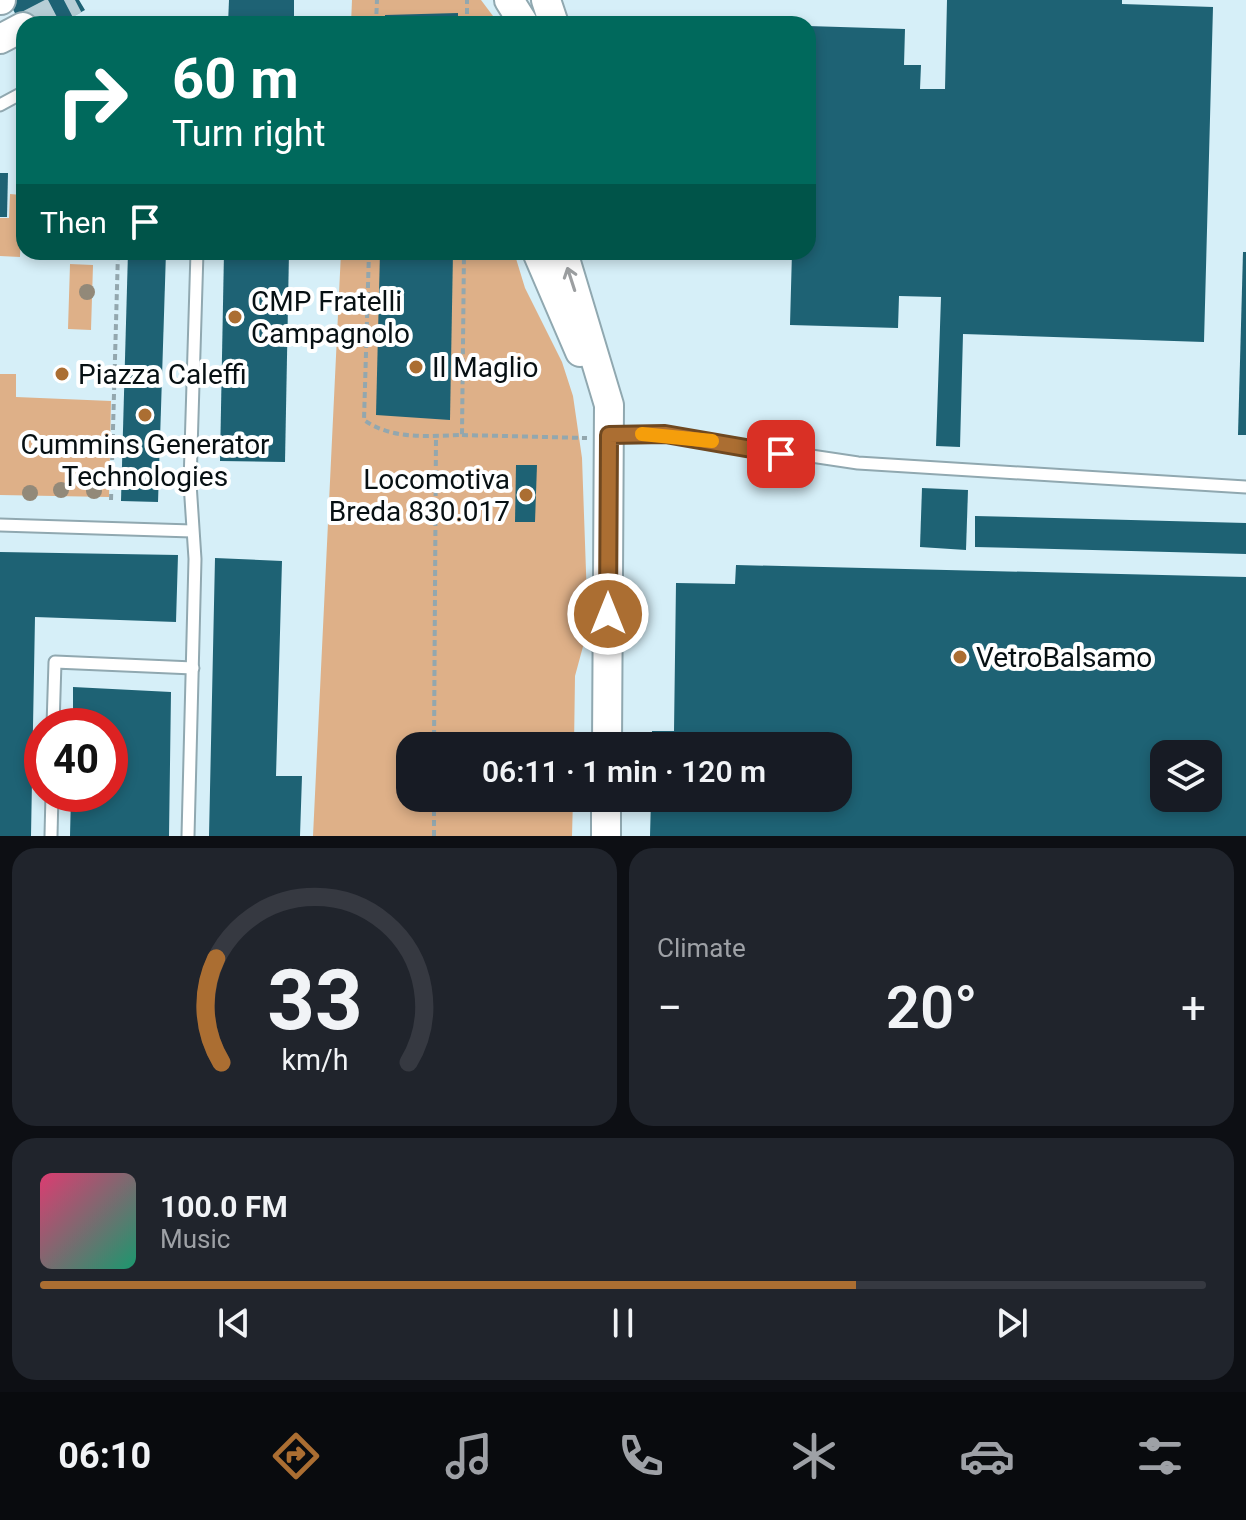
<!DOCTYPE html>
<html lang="en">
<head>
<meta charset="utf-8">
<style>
  :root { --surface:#171b24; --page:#20242c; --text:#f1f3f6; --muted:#9ea1a6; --line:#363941; --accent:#ab6e32 }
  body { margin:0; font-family:Roboto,sans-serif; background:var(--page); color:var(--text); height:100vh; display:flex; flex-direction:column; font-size:30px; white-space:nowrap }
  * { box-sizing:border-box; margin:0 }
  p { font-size:26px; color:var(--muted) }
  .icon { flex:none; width:44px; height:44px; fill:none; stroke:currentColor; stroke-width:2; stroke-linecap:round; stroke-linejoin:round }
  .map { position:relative; height:836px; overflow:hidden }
  .details { display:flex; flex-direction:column; gap:12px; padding:12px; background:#0d0f14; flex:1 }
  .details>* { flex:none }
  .hud { position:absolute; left:16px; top:16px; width:800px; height:244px; border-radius:24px; box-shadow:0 4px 12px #0003; background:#00695c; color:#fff; overflow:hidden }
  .tools { position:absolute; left:1150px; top:740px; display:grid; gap:16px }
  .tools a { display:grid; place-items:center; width:72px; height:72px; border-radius:16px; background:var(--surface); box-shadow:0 4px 12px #0003; font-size:40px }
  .speed { position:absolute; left:24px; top:708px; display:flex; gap:16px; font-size:40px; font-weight:700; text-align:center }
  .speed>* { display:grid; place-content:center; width:104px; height:104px; border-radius:50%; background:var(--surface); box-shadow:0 4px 12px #0003; line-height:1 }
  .speed .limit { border:12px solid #d22; background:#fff; color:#111 }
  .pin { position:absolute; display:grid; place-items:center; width:68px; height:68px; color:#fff; margin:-34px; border-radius:16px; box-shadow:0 4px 12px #0006 }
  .me { position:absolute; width:88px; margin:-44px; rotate:0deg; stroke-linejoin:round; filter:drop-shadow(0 0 6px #0008) }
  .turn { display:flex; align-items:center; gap:28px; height:168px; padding:0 24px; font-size:36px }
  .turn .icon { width:104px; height:104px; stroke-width:2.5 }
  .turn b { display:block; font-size:56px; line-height:68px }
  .then { display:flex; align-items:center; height:76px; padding:0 24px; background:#0003; gap:16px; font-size:30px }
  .big { font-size:60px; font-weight:600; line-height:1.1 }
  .details .card { flex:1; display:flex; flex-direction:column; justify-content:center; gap:12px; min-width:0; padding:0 28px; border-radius:24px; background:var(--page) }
  .details .dial { align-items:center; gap:0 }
  .dial svg { height:208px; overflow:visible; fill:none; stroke:var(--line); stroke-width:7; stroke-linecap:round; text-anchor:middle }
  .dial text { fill:var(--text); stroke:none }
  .song { display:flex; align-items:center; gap:24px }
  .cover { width:96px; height:96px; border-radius:12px; background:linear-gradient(135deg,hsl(340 70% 55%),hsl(160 70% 35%)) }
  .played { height:8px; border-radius:4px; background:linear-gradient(90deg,var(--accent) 70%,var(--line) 70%) }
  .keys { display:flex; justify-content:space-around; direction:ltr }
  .heat { display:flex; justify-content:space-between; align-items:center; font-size:44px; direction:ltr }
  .details .tiles { flex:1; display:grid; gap:12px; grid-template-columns:1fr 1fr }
  .card:last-child { grid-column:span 2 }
  .trip { position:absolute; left:396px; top:732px; width:456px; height:80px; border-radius:24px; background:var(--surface); box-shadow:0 4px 12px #0003; font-weight:600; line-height:80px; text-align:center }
  .tabs { display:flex; height:128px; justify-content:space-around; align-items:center; background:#090b0e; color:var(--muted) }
  .tabs .icon { width:56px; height:56px }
  .tabs .on { color:var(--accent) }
  .tabs b { font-size:36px; color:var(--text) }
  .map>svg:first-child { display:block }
  .green { fill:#deb088 }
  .building { fill:#1e6274; fill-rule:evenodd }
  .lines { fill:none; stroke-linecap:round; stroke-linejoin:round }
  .tertiary-tunnel { stroke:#b7ced6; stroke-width:28; stroke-dasharray:28 14; stroke-linecap:butt }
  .service-casing { stroke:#90a8b0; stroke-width:15 }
  .tertiary-casing { stroke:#90a8b0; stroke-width:32 }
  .path { stroke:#93a7ae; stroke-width:4; stroke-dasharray:6 4; stroke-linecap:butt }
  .service { stroke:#fff; stroke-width:11 }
  .tertiary { stroke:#fff; stroke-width:28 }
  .tree { fill:#928979 }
  .oneway { stroke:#9c9fa1 }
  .route-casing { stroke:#6f4820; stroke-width:20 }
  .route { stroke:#ab6e32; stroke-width:14 }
  .slow { stroke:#f59e0b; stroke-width:14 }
  .poi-dot { fill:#ab6e32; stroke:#fff; stroke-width:3 }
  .labels { text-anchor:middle; stroke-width:8; stroke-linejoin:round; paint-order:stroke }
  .poi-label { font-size:28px; fill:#071013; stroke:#fff; text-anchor:start }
</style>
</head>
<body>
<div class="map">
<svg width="1246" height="836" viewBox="0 0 1246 836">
  <rect width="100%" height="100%" fill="#d6eff8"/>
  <g class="green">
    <path d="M352,0H481L499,24H351Z"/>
    <path d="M10,194L22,195L20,257L0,256V218H9Z"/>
    <path d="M341,252H514L525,288L562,362L573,396L582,458L588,628L575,676L574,746H410V798H573L572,836H313Z"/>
    <path d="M70,264L93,265L91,330L68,329Z"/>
    <path d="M0,374H16V397L111,401L109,497L0,495Z"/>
  </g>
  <g class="building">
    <path d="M8,0H79L85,10L59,24H24V30Z"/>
    <path d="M229,0H294V24H228Z"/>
    <path d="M947,0H1122V4L1213,7L1204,342L963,334L960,447L936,446L941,297L899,296L898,328L790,325L792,252H808V26L905,29L904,65H921L920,89H945Z"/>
    <path d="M458,13V24H385V15Z"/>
    <path d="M0,173H8L7,217H0Z"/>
    <path d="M128,252H166L158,502L121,501Z"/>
    <path d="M224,252H289L285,462L220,461Z"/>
    <path d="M380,252H453L450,420L376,415Z"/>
    <path d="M1243,252H1246V435H1238Z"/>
    <path d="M516,465H537L535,522H515Z"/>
    <path d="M922,488L968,490L966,550L920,547Z"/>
    <path d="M975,516L1246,523V554L975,547Z"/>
    <path d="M0,552L178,555L176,622L35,617L31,836H0Z"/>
    <path d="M215,558L282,561L276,776H302L300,836H209Z"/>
    <path d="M736,565L1246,577V836H650L651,798H838V746H652V731H674L676,583L735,584ZM1164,754H1208V798H1164Z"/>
    <path d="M73,687L171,692L169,836H70L71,794H110V726H73Z"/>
  </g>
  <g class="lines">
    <path class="tertiary-tunnel" d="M29,24L75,0"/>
    <g class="service-casing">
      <g id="service">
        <path d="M170,24H191"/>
        <path d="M0,105L24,92"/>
        <path d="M610,435L665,434L858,463L1246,487"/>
        <path d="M0,525L192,531"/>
        <path d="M53,726L55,662L193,668"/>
        <path d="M51,836L52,794"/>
        <path d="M188,836L195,559L190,483L197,252"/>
      </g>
    </g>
    <g class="tertiary-casing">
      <g id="tertiary">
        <path d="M0,0H1"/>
        <path d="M509,0L524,24"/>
        <path d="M546,0L554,24"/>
        <path d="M0,39L23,27"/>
        <path d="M537,252L580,352"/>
        <path d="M563,252L609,405L607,746"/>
        <path d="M606,836V798"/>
      </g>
    </g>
    <g class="path">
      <path d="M376,24L377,0"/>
      <path d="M467,24V0"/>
      <path d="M369,252L364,420C392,440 428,436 462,435L464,252"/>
      <path d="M462,435L587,438"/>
      <path d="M111,500L118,252"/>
      <path d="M434,746L436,436"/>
      <path d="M434,836V798"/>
    </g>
    <use href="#service" class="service"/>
    <use href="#tertiary" class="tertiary"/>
  </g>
  <g class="tree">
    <circle cx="87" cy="292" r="8"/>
    <circle cx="61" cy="490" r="8"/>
    <circle cx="94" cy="491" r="8"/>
    <circle cx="30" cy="493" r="8"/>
  </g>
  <defs><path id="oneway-shaft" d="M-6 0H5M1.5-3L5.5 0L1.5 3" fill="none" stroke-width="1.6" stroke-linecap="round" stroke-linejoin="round" transform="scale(2)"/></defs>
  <use class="oneway" href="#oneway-shaft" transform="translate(571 279) rotate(-108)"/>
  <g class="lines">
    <g class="route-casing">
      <path id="route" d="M608,614L609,435L665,434L781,454"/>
    </g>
    <use href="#route" class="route"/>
    <path class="slow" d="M642,434L712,441"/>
  </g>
  <g class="poi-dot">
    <circle cx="235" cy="317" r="8"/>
    <circle cx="416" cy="367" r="8"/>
    <circle cx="62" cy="374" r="8"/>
    <circle cx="145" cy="415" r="8"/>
    <circle cx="526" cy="495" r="8"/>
    <circle cx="960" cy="657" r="8"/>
  </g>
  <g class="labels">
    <g class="poi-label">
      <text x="251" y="311">CMP Fratelli<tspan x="251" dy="32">Campagnolo</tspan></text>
      <text x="432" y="377">Il Maglio</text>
      <text x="78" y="384">Piazza Caleffi</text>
      <text x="145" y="454" text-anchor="middle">Cummins Generator<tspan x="145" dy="32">Technologies</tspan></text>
      <text x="510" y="489" text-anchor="end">Locomotiva<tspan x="510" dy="32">Breda 830.017</tspan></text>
      <text x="976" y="667">VetroBalsamo</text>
    </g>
  </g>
</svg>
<div class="tools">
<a><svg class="icon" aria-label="layers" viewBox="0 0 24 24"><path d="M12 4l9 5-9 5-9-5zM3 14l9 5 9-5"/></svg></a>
</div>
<div class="speed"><div class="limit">40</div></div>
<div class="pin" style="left:781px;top:454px;background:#d93025"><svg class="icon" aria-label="arrive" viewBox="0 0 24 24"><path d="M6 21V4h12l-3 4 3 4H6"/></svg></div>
<svg class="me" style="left:608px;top:614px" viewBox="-20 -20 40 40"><circle r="17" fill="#ab6e32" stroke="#fff" stroke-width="3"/><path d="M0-11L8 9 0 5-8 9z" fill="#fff"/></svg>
<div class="trip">06:11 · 1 min · 120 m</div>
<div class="hud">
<div class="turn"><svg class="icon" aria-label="right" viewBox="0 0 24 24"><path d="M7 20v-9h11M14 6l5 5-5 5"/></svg><div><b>60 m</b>Turn right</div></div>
<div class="then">Then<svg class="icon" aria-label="arrive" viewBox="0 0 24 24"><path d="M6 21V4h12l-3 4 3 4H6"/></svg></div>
</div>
</div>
<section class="details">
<div class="tiles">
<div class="card dial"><svg viewBox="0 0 100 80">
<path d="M14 69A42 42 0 1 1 86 69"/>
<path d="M14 69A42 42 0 0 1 12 29" stroke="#ab6e32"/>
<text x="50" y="56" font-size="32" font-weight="700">33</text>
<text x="50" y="72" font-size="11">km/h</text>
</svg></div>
<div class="card"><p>Climate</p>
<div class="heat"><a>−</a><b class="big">20°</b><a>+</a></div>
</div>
<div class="card">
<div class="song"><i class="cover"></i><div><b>100.0 FM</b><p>Music</p></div></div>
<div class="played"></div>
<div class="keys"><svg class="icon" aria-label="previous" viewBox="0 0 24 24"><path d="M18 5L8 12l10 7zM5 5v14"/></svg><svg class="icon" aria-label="pause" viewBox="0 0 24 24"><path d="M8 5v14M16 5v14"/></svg><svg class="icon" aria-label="next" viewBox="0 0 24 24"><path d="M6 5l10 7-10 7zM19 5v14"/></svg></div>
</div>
</div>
</section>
<nav class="tabs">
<b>06:10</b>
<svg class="icon on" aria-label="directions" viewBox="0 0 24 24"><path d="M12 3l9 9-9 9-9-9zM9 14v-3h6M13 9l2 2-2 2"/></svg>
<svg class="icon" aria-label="music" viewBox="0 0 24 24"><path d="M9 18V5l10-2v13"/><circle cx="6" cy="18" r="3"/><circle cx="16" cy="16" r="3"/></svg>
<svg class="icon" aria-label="phone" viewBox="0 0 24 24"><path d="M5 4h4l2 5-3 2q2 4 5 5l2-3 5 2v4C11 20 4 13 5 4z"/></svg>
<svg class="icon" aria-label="climate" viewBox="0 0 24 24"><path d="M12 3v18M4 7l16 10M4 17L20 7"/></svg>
<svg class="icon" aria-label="car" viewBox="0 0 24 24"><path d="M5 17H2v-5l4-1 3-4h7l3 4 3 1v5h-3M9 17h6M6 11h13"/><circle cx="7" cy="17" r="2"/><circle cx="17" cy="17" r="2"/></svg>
<svg class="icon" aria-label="filters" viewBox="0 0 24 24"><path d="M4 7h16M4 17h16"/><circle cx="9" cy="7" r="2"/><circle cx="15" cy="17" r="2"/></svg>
</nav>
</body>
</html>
